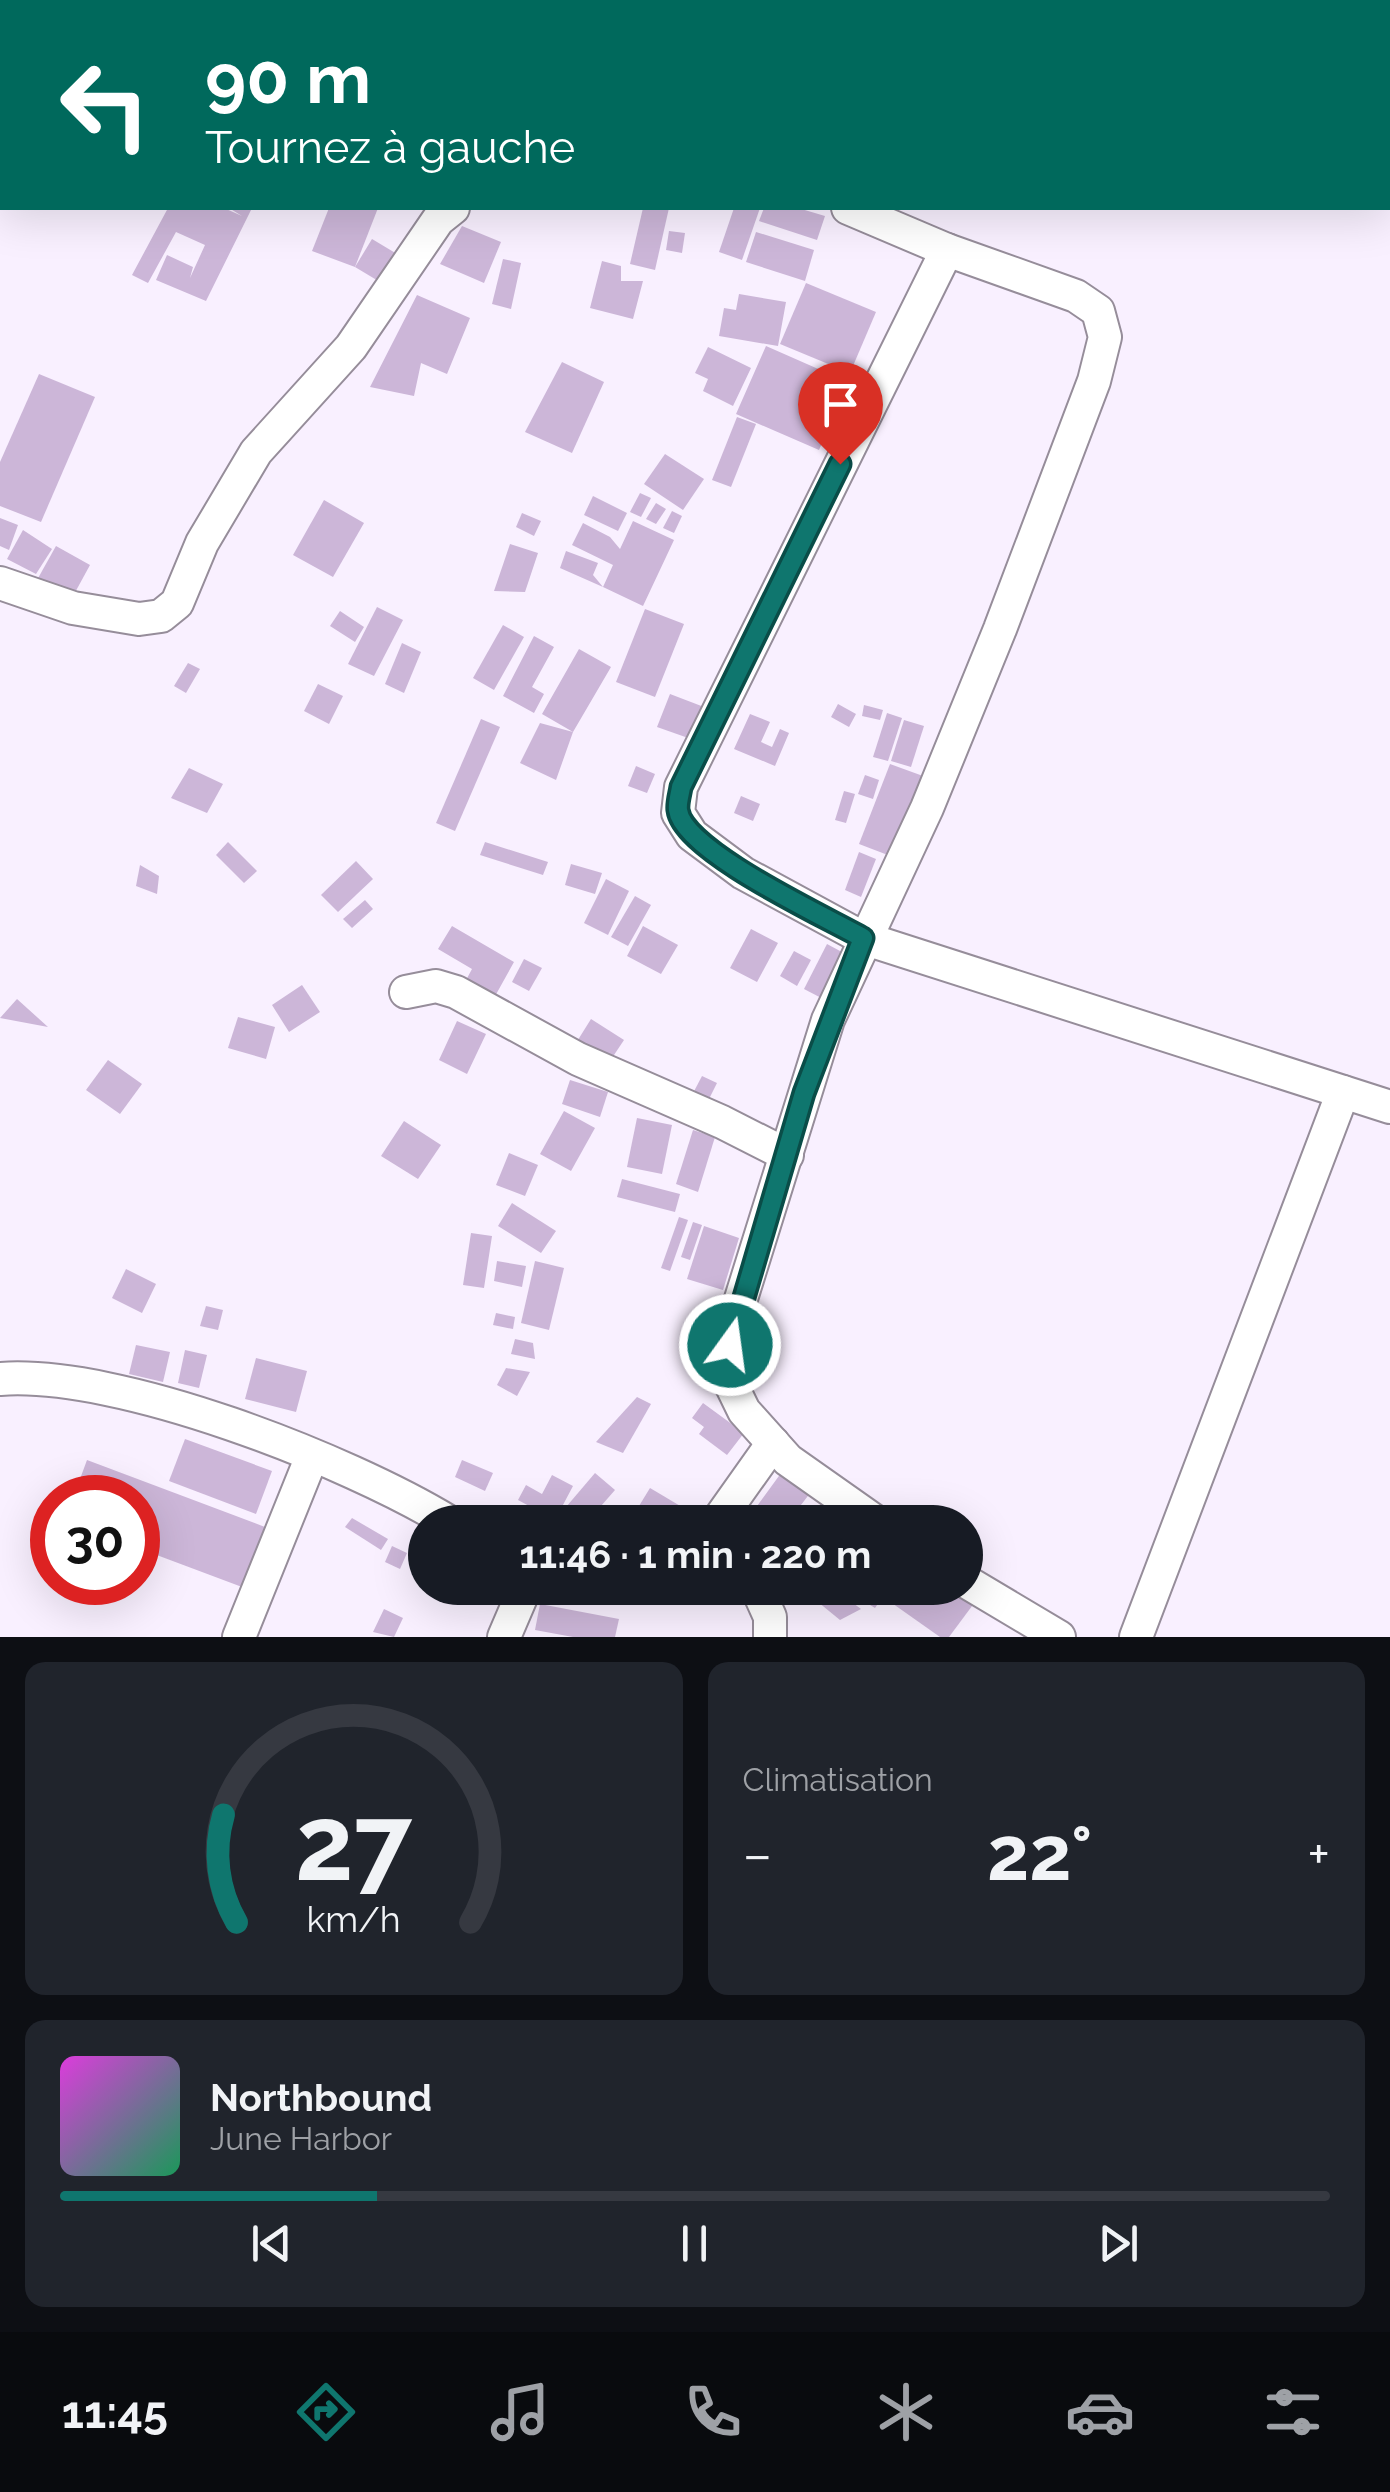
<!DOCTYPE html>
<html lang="fr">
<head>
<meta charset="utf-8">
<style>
  :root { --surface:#171b24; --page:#20242c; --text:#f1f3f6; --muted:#9ea1a6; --line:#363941; --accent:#0f766e }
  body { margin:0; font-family:Raleway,sans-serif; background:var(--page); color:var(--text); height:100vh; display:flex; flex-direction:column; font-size:38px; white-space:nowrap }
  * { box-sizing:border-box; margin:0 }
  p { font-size:32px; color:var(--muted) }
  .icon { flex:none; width:55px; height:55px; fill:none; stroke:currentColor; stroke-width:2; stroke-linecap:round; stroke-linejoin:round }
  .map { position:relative; height:1637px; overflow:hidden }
  .sheet { display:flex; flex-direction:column; gap:25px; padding:25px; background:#0d0f14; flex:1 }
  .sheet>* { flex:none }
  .hud { position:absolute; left:0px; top:0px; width:1390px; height:210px; box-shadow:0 10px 40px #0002; background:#00695c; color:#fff; overflow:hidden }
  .speed { position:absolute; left:30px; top:1475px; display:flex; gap:20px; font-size:50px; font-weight:700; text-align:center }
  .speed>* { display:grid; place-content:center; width:130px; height:130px; border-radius:50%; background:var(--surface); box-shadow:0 10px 40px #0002; line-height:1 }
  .speed .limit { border:15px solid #d22; background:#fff; color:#111 }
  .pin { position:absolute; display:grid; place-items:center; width:85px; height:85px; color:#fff; margin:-102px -42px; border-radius:50% 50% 50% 0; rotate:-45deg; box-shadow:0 0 10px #0007 }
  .pin .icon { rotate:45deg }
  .me { position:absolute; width:110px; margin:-55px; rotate:14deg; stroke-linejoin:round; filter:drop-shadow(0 0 8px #0008) }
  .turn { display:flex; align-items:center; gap:35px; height:210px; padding:0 40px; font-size:45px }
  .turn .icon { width:130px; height:130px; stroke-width:2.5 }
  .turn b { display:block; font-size:70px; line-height:85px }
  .big { font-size:75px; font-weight:700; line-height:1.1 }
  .sheet .tile { flex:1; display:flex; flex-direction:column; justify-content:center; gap:15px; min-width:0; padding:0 35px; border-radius:20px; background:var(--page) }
  .sheet .dial { align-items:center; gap:0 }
  .dial svg { height:260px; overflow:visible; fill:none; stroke:var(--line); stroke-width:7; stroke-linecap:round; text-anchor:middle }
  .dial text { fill:var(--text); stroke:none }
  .song { display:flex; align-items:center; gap:30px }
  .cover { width:120px; height:120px; border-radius:15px; background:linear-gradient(135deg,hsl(300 70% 55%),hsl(150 70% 35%)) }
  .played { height:10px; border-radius:5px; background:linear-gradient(90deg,var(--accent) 25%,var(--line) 25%) }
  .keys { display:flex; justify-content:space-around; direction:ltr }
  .heat { display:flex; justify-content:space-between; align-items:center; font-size:55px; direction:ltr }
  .sheet .tiles { flex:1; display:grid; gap:25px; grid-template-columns:1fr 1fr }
  .tile:last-child { grid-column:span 2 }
  .trip { position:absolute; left:408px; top:1505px; width:575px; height:100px; border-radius:50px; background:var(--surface); box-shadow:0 10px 40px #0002; font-weight:700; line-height:100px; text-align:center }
  .tabs { display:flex; height:160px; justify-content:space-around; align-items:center; background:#090b0e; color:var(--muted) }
  .tabs .icon { width:70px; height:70px }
  .tabs .current { color:var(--accent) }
  .tabs b { font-size:45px; color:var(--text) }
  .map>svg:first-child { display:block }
  .building { fill:#ccb6d8 }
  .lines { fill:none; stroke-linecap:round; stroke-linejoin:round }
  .minor-casing { stroke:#968d9a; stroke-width:36 }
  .minor { stroke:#fff; stroke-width:32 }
  .route-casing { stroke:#0a4d48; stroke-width:25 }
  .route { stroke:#0f766e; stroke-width:18 }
</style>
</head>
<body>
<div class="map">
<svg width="1390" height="1637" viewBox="0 0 1390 1637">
  <rect width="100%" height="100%" fill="#f9f0ff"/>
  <g class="building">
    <path d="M168,208H224L242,216L229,208H252L206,301L156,280L167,255L193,267L190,278L205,245L176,232L148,283L132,275Z"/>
    <path d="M329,208H378L355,267L312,251Z"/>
    <path d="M643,208H669L655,270L630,264Z"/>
    <path d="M734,208H760L742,260L719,252Z"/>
    <path d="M764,208H798L825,216L817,240L759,221Z"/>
    <path d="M462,226L501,242L484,283L440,264Z"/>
    <path d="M669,231L685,233L682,253L666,250Z"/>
    <path d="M756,232L814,250L805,281L746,262Z"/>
    <path d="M372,239L402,257L385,285L355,267Z"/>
    <path d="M503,259L521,263L511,309L492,304Z"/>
    <path d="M602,261L621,266V281H643L633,319L590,308Z"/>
    <path d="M806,283L876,312L850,373L780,344Z"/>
    <path d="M739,294L786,302L778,346L719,336L724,308L736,310Z"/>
    <path d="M417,295L470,318L447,374L421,363L414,396L370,387Z"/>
    <path d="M766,346L841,379L822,424L829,427L819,450L736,414Z"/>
    <path d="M708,347L751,368L733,406L703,391L708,379L695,373Z"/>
    <path d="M562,362L604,382L572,453L525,432Z"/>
    <path d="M39,374L95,397L41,522L0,506V462Z"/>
    <path d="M737,417L756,424L731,487L712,480Z"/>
    <path d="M665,454L704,479L683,510L644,484Z"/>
    <path d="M640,493L651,498L641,517L630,512Z"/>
    <path d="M593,496L627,513L618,531L584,515Z"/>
    <path d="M324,500L364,523L333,577L293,555Z"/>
    <path d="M656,503L666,509L656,524L646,519Z"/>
    <path d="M672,511L682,516L674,533L663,528Z"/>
    <path d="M522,513L541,521L534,536L516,527Z"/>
    <path d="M0,518L18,525L9,550L0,546Z"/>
    <path d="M633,521L674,540L643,606L603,587L613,565L572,545L583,523L610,537L620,549Z"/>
    <path d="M23,530L52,549L36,574L7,559Z"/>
    <path d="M510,544L538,553L525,592L494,591Z"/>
    <path d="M56,546L90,565L72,598L37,580Z"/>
    <path d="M566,551L598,563L593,575L603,587L560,568Z"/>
    <path d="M377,607L403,620L374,676L348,664Z"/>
    <path d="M645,609L684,624L655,697L616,682Z"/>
    <path d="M340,611L364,627L355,642L330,626Z"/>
    <path d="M503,625L524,637L494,690L473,678Z"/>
    <path d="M534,636L554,647L532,687L544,694L534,713L503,696Z"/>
    <path d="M402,643L421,652L404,693L385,684Z"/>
    <path d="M579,649L611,667L573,732L556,780L520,763L540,723L573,732L542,714Z"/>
    <path d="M188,663L200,669L186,693L174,686Z"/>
    <path d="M318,684L343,696L329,724L304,711Z"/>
    <path d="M670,694L704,707L691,739L657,727Z"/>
    <path d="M838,704L856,714L849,727L831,717Z"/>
    <path d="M864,705L883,710L880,720L862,716Z"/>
    <path d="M887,713L902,718L888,761L873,757Z"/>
    <path d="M750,714L770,722L761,742L772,747L780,729L789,733L775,766L734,749Z"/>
    <path d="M481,719L500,727L455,831L436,823Z"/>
    <path d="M904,720L924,726L911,767L891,761Z"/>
    <path d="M890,764L923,776L893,857L859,844Z"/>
    <path d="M636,766L655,774L647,793L628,786Z"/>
    <path d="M189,768L223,784L207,813L171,798Z"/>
    <path d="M865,775L879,780L873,799L858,794Z"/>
    <path d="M844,791L855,794L846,823L835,820Z"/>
    <path d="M741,796L760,804L753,821L734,813Z"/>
    <path d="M228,842L257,871L244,883L216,855Z"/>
    <path d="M485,842L548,862L543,875L480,855Z"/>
    <path d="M859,852L876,859L861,897L845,890Z"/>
    <path d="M356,861L373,879L338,912L321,895Z"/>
    <path d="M571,864L602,873L595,894L565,885Z"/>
    <path d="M140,865L159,876L157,894L136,886Z"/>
    <path d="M606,879L629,891L608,935L584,923Z"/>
    <path d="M635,896L651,905L628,946L611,937Z"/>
    <path d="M365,900L373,909L352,928L343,919Z"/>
    <path d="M452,926L514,962L494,998L465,982L472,969L438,949Z"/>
    <path d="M643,926L678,945L661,974L627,956Z"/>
    <path d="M751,929L778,943L757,982L730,968Z"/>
    <path d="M827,944L853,958L829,1002L804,989Z"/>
    <path d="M794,951L811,960L797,986L780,976Z"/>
    <path d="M524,959L542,968L529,991L512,982Z"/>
    <path d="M302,985L320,1012L289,1032L272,1005Z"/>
    <path d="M17,999L48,1027L0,1018Z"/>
    <path d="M238,1017L275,1027L266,1059L228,1048Z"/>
    <path d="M591,1019L624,1040L608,1064L576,1043Z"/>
    <path d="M457,1021L486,1034L467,1074L439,1060Z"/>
    <path d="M108,1060L142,1084L120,1114L86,1090Z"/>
    <path d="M702,1076L717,1083L706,1105L691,1097Z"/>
    <path d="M570,1080L608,1092L600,1117L562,1104Z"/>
    <path d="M564,1111L595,1128L571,1171L540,1154Z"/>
    <path d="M637,1118L672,1125L662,1174L627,1167Z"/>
    <path d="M404,1121L441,1145L418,1179L381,1156Z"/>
    <path d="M693,1130L715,1137L698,1192L676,1184Z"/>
    <path d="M509,1153L538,1165L525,1196L496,1185Z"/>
    <path d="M622,1179L680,1194L675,1212L617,1197Z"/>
    <path d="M512,1203L556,1231L541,1253L498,1226Z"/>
    <path d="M679,1217L688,1220L670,1271L661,1268Z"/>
    <path d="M693,1222L702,1225L690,1260L681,1257Z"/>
    <path d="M704,1226L739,1238L723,1290L687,1279Z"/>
    <path d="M471,1233L492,1236L484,1288L463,1285Z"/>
    <path d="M497,1261L526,1266L522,1287L494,1281Z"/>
    <path d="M535,1261L564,1268L549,1330L521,1323Z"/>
    <path d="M126,1269L156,1284L142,1313L112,1298Z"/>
    <path d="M206,1306L223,1310L218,1330L200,1326Z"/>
    <path d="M496,1313L515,1317L513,1329L493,1325Z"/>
    <path d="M515,1339L533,1343L535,1359L511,1354Z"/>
    <path d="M136,1345L170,1352L163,1382L129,1374Z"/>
    <path d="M185,1350L207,1355L199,1388L178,1383Z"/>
    <path d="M256,1358L307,1371L296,1412L245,1399Z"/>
    <path d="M506,1368L530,1372L517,1396L497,1385Z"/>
    <path d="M637,1397L651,1404L623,1453L596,1442Z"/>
    <path d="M703,1403L744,1433L727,1455L699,1434L704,1427L692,1418Z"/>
    <path d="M185,1439L272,1471L256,1514L169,1481Z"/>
    <path d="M87,1460L273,1530L250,1590L138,1548V1498H73Z"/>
    <path d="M462,1460L493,1473L485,1491L455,1477Z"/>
    <path d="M784,1469L817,1484L788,1522L771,1518L768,1522H756L749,1517Z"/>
    <path d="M595,1473L615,1490L587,1522H558L555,1520Z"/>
    <path d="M552,1475L573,1486L555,1520L518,1500L526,1485L542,1494Z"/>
    <path d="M650,1488L682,1507L673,1522L639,1506Z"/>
    <path d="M801,1509L821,1522H792Z"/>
    <path d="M352,1518L388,1539L381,1550L345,1527Z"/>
    <path d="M392,1546L407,1553L400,1569L385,1562Z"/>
    <path d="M829,1588H833L861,1609L840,1620L818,1602Z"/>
    <path d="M842,1588H889L875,1608Z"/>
    <path d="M898,1588H955L975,1602L949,1637H940L889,1601Z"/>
    <path d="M540,1604L619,1619L615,1637H573L535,1630Z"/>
    <path d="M384,1609L403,1618L394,1637L373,1632Z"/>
  </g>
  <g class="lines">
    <g class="minor-casing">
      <g id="minor">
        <path d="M525,0L526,2"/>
        <path d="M848,208L947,250L1076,296L1098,311L1105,337L1094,381L1000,629L927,808L828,1020L735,1318L725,1372L744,1411L788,1460L876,1522"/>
        <path d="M947,250L681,787L678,813L692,835L743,873L863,938L1390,1107"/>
        <path d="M0,583L73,608L139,619L161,616L177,603L202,543L256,452L351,347L438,220L453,208"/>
        <path d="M406,992L436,986L456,992L578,1059L722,1122L787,1155"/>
        <path d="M0,1379C119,1370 347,1460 449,1522"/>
        <path d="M717,1522L773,1443"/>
        <path d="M965,1581L1059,1637"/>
        <path d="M757,1588L770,1617V1637"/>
        <path d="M239,1637L312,1456"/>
        <path d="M504,1637L525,1588"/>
        <path d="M1136,1637L1343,1092"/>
      </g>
    </g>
    <use href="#minor" class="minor"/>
  </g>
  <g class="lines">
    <g class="route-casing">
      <path id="route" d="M730,1345L804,1093L863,938C826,917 683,851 678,810C677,803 680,794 681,787L840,464"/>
    </g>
    <use href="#route" class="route"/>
  </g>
</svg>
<div class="speed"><div class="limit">30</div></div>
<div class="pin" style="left:840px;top:464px;background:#d93025"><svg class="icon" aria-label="arrive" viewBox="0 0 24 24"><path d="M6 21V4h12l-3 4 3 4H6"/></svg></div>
<svg class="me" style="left:730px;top:1345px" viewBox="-20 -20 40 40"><circle r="17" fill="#0f766e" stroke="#fff" stroke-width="3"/><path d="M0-11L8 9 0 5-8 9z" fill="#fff"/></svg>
<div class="trip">11:46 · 1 min · 220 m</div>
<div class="hud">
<div class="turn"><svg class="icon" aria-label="left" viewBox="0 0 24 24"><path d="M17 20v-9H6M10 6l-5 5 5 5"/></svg><div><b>90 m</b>Tournez à gauche</div></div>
</div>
</div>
<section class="sheet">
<div class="tiles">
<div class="tile dial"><svg viewBox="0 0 100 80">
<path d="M14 69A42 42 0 1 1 86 69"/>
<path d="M14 69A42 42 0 0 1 10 36" stroke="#0f766e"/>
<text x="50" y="56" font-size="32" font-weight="700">27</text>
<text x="50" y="72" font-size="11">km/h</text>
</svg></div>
<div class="tile"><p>Climatisation</p>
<div class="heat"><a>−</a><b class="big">22°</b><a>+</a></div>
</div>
<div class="tile">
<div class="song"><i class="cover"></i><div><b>Northbound</b><p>June Harbor</p></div></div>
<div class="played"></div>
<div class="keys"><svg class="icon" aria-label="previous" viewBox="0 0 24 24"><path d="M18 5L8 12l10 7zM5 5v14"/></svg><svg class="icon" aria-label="pause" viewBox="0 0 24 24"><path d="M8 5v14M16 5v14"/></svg><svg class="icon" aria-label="next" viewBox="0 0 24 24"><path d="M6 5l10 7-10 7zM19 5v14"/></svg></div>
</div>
</div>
</section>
<nav class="tabs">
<b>11:45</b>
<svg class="icon current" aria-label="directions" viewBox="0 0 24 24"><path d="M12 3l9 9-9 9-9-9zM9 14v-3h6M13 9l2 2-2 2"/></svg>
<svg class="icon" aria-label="music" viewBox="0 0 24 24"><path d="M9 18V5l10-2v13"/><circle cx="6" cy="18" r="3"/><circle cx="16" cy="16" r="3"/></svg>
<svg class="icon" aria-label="phone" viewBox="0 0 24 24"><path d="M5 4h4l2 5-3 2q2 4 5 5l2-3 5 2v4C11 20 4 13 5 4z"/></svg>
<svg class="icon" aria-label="climate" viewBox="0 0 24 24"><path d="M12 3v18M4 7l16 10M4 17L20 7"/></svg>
<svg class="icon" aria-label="car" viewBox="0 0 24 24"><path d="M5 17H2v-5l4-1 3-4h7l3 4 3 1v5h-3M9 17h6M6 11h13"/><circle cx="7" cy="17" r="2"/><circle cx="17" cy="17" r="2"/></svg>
<svg class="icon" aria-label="filters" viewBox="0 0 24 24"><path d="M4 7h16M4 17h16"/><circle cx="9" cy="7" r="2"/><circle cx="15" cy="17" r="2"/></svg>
</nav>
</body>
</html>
